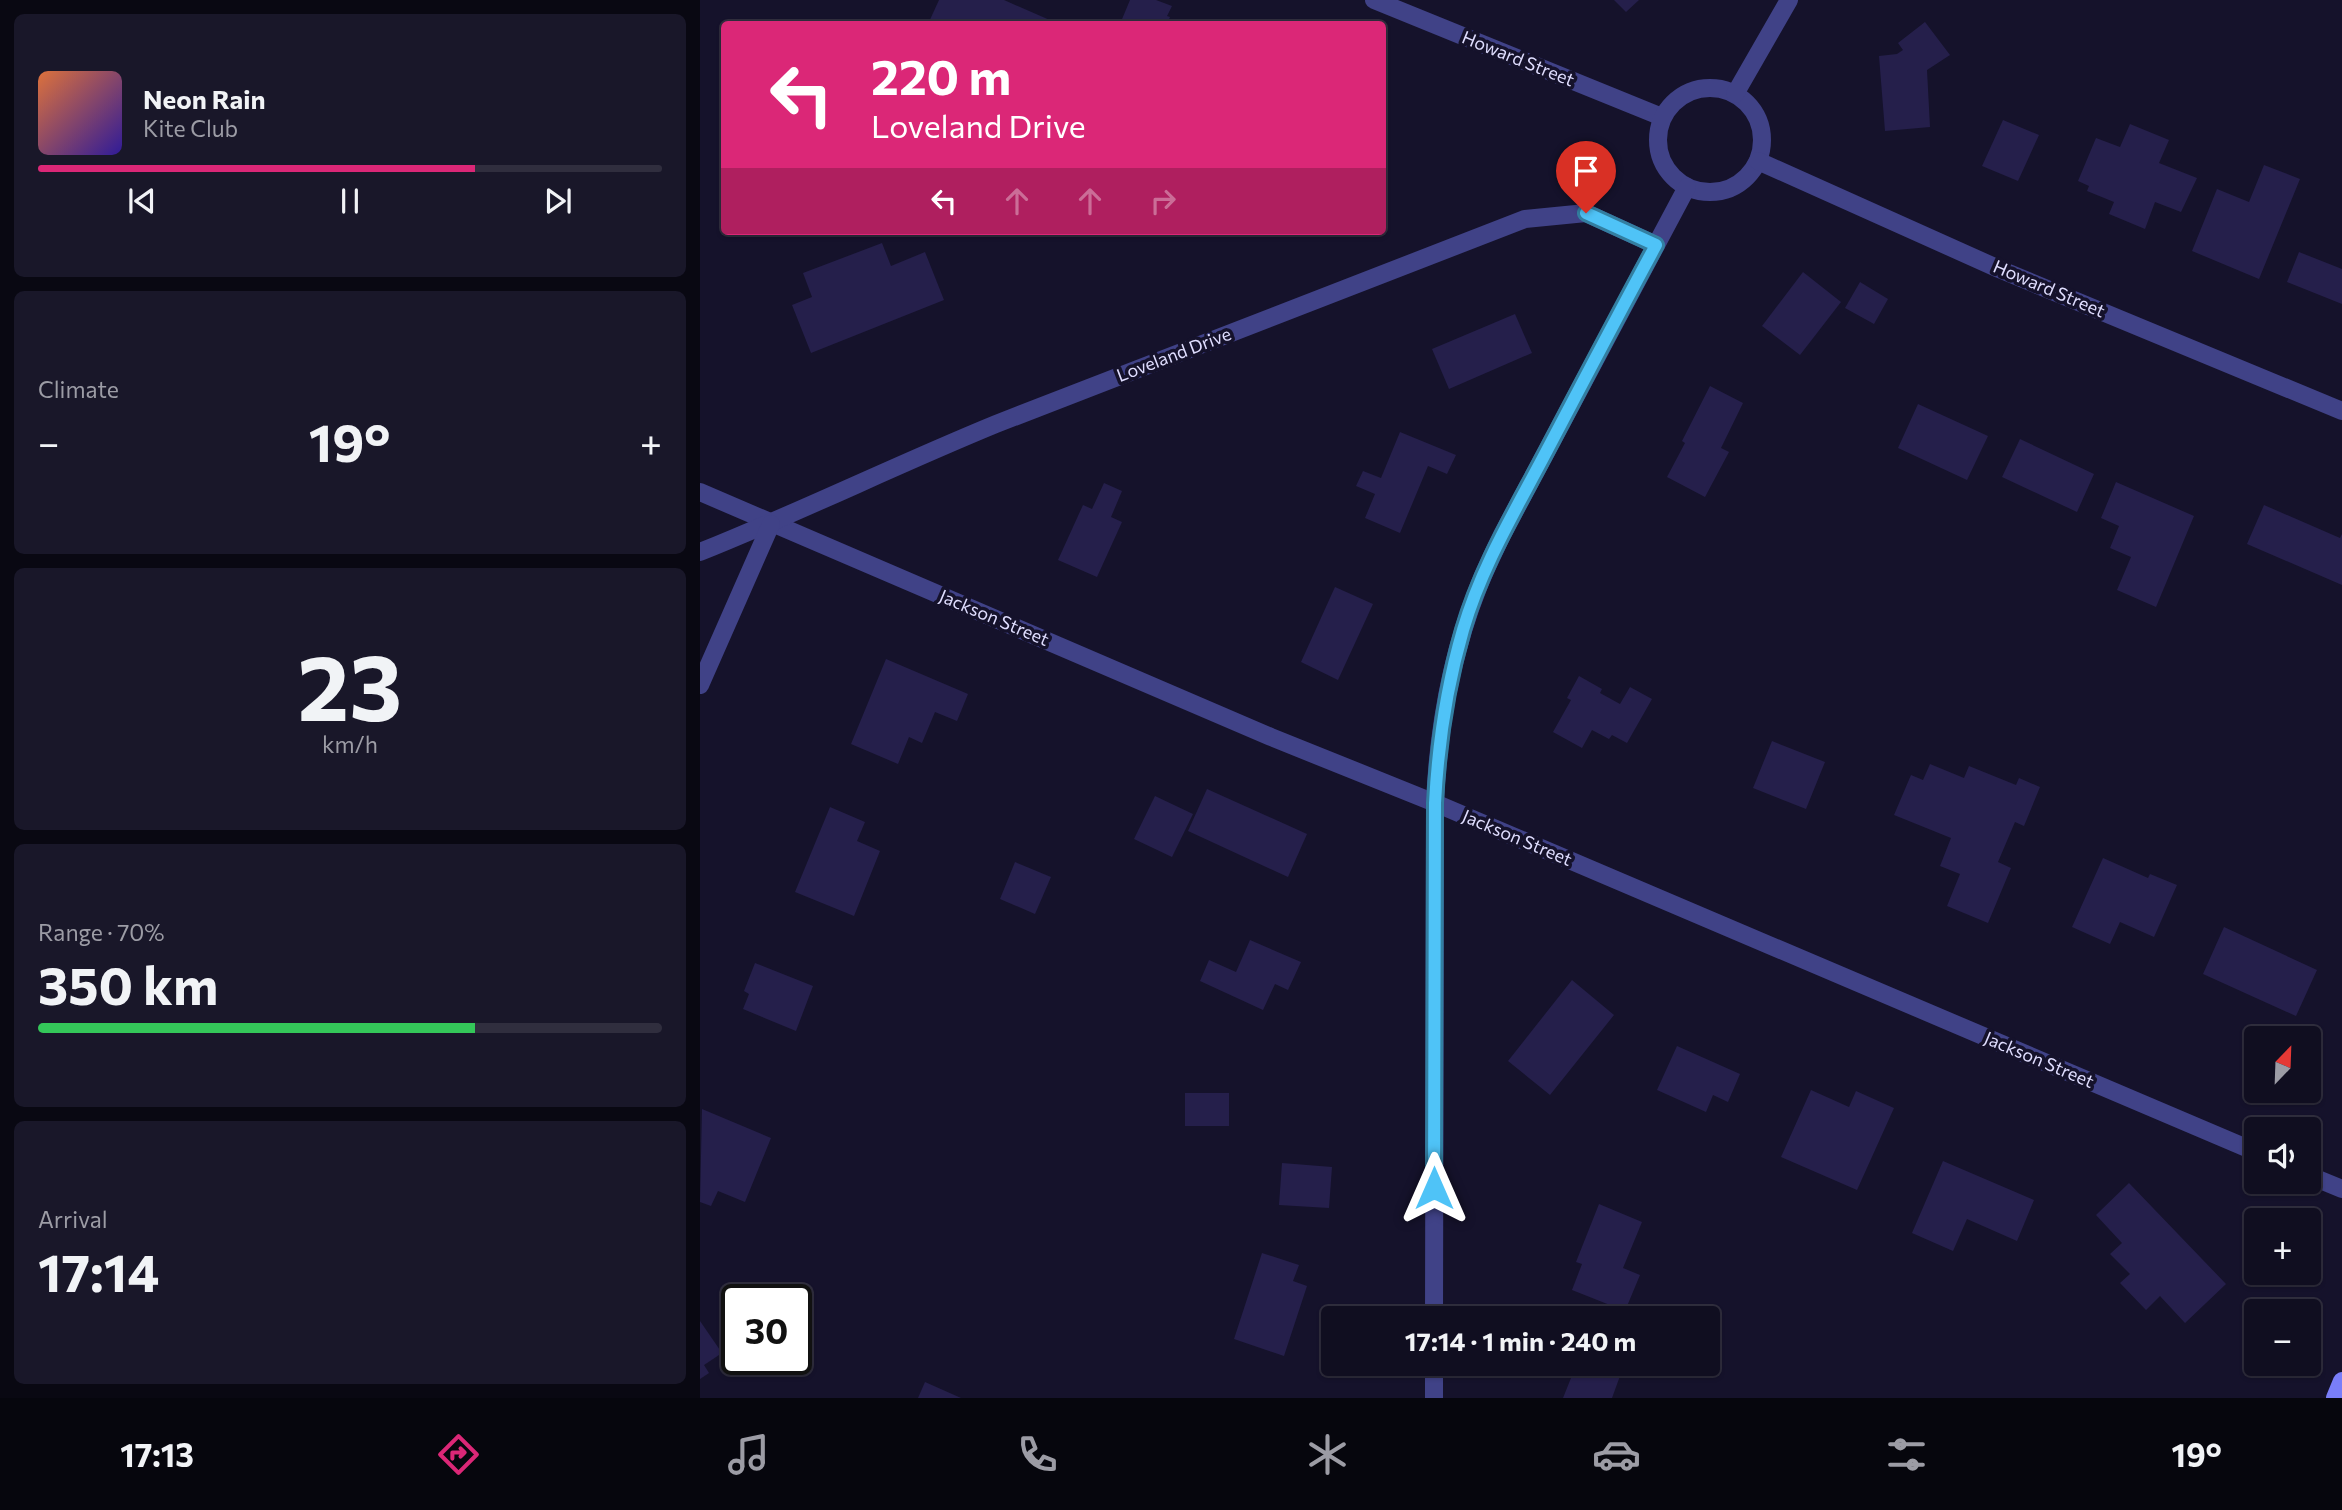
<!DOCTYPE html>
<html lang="en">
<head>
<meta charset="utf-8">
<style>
  :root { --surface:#100e20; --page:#191729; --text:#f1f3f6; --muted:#9c9ca5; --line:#302e3e; --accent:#db2777 }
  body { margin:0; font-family:Commissioner,sans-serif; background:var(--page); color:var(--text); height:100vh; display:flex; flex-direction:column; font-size:26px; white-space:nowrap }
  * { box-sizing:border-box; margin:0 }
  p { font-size:23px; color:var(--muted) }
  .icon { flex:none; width:38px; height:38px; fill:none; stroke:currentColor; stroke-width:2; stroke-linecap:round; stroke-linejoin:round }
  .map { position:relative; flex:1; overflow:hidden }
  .drawer { display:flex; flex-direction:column; gap:14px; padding:14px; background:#090812; width:700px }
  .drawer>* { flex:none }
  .guide { position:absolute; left:21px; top:21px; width:665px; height:214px; border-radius:7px; box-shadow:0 2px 5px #0004,0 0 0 2px var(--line); background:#db2777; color:#fff; overflow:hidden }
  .needle { width:46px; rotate:23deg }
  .controls { position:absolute; left:1544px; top:1026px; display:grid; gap:14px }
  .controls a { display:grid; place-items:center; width:77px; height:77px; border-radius:7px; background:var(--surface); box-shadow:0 2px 5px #0004,0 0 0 2px var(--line); font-size:35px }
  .speed { position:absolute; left:21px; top:1284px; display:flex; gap:14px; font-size:35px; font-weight:700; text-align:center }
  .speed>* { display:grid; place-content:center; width:91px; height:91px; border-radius:50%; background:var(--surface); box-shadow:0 2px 5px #0004,0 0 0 2px var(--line); line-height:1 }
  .speed .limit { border:4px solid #111; border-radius:10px; background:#fff; color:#111 }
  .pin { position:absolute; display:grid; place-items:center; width:60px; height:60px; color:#fff; margin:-72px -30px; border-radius:50% 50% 50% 0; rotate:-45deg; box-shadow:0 0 7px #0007 }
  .pin .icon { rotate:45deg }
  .me { position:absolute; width:77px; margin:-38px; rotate:0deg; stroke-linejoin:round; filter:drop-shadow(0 0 5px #0008) }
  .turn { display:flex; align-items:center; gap:24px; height:147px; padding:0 35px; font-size:32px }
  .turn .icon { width:91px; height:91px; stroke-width:2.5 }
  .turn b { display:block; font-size:49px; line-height:60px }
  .lanes { display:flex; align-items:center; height:66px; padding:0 35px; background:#0003; justify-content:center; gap:35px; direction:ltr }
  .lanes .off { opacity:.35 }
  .big { font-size:52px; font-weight:700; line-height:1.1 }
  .drawer .widget { flex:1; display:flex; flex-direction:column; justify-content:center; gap:10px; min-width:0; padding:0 24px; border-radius:10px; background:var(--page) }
  .drawer .dial { align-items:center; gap:0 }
  .dial b { font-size:91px; line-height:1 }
  .song { display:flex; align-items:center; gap:21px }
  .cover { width:84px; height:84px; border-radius:10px; background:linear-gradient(135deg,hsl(20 70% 55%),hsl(250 70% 35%)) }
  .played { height:7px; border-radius:4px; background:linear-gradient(90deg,var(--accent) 70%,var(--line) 70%) }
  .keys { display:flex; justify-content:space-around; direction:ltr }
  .heat { display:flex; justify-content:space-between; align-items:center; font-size:38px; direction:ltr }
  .charge { height:10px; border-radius:5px; background:linear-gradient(90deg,#34c759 70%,var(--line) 0) }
  .trip { position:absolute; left:621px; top:1306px; width:399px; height:70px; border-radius:7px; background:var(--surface); box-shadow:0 2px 5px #0004,0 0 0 2px var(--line); font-weight:700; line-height:70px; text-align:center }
  .tabs { display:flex; height:112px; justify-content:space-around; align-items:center; background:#06060d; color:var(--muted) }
  .tabs .icon { width:49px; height:49px }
  .tabs .on { color:var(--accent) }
  .tabs b { font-size:32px; color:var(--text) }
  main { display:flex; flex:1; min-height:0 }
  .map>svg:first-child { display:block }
  .building { fill:#251f4b }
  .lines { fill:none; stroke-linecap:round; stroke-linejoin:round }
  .street { stroke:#404287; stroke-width:18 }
  .secondary { stroke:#797ef9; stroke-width:18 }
  .route-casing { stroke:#337fa1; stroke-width:18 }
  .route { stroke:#4fc3f7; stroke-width:12 }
  .labels { text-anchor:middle; stroke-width:7; stroke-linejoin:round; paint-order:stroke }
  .street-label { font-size:18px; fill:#dfddfe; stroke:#15122b }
</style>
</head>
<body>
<main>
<section class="drawer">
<div class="widget">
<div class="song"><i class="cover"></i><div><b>Neon Rain</b><p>Kite Club</p></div></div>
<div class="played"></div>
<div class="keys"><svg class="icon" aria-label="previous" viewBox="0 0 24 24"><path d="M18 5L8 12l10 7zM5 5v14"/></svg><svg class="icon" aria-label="pause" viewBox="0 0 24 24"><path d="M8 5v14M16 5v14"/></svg><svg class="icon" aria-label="next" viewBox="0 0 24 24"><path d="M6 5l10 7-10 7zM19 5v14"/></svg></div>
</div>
<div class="widget"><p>Climate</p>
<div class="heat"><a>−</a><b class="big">19°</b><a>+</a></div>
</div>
<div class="widget dial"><b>23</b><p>km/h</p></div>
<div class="widget"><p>Range · 70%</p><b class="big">350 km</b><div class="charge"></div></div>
<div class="widget"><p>Arrival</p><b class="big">17:14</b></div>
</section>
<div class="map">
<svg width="1642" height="1398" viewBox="0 0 1642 1398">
  <rect width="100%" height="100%" fill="#15122b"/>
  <g class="building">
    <path d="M239,0H304L352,21L351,24H228Z"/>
    <path d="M430,0H456L472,6L467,16L470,17L467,24H420Z"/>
    <path d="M914,0H939L926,12Z"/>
    <path d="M1225,22L1250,55L1227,70L1230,127L1185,131L1179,56L1197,54L1203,50L1198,43Z"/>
    <path d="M1303,120L1339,135L1318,181L1282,166Z"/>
    <path d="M1430,124L1469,140L1459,163L1497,178L1481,212L1455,202L1445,229L1409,214L1414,202L1387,191L1389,186L1378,181L1396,138L1420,147Z"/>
    <path d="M1564,165L1600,179L1559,279L1492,251L1517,189L1549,202Z"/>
    <path d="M182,243L191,266L225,252L244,300L111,353L92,305L112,297L103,273Z"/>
    <path d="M1599,252L1642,269V304L1587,282Z"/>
    <path d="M1103,272L1141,302L1100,355L1062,326Z"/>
    <path d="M1160,282L1188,299L1174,324L1145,308Z"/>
    <path d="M815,314L832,353L749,389L732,349Z"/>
    <path d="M1010,386L1043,403L1021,448L1029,452L1005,497L967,477L985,443L982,441Z"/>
    <path d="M1218,404L1288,436L1267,480L1198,448Z"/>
    <path d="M700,432L756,455L747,474L728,466L700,533L665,518L675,494L656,486L663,471L681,478Z"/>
    <path d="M1320,439L1394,474L1377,512L1302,477Z"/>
    <path d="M1416,482L1494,516L1456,607L1417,590L1431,557L1410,548L1419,526L1401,518Z"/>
    <path d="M404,483L422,491L411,517L422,522L397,577L358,560L383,505L392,509Z"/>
    <path d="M1564,505L1640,538L1642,534V585L1547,544Z"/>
    <path d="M635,587L673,604L638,680L601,662Z"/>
    <path d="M186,659L268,694L257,721L235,712L222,743L209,737L198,764L151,744Z"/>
    <path d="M879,676L902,689L900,693L920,704L930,687L952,699L927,743L912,735L909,739L892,730L882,748L853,732L871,700L867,698Z"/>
    <path d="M1072,741L1125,762L1106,809L1053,788Z"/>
    <path d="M1230,764L1264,778L1269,766L1316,785L1319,778L1340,787L1324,826L1315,822L1298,862L1311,868L1288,923L1247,906L1260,874L1240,866L1251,838L1194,815L1211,775L1223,780Z"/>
    <path d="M507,789L607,834L588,877L488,831Z"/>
    <path d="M455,796L493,814L472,857L434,839Z"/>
    <path d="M130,807L165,822L157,841L180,851L154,916L95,892Z"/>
    <path d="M1403,858L1448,878L1450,874L1477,885L1454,937L1420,922L1410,944L1372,927Z"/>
    <path d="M315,862L351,877L335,914L300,899Z"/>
    <path d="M1524,927L1617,970L1596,1016L1503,974Z"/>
    <path d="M550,940L601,962L588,990L575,984L563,1010L500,981L509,960L536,972Z"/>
    <path d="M55,963L113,986L96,1031L43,1009L49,994L44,991Z"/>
    <path d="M872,980L914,1015L850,1095L808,1061Z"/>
    <path d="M977,1046L1040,1074L1028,1102L1013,1095L1006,1112L957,1090Z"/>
    <path d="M1111,1090L1149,1107L1156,1091L1194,1108L1157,1190L1081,1157Z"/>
    <rect x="485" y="1093" width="44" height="33"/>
    <path d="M2,1109L71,1138L45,1202L18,1191L11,1206L0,1202Z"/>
    <path d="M1243,1161L1334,1200L1317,1241L1267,1219L1253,1251L1212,1233Z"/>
    <path d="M582,1163L632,1167L629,1208L579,1205Z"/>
    <path d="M1429,1183L1526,1284L1485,1323L1460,1296L1446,1310L1420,1283L1430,1274L1410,1254L1422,1243L1396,1215Z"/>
    <path d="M899,1204L942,1222L923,1268L940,1275L925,1311L872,1290L882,1264L876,1262Z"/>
    <path d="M562,1253L599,1265L593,1281L607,1286L584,1356L534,1339Z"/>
    <path d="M0,1321L22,1353L4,1365L9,1373L0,1379Z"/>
    <path d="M877,1363H887L920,1376L912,1398H863Z"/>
    <path d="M225,1382L261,1398H218Z"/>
  </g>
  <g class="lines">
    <g class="street">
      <path d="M674,0L962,117"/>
      <circle cx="1010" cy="140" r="52"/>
      <path d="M1035,94L1089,0"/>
      <path d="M1058,161L1299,269L1642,411"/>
      <path d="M0,492L571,737L735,803L1556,1152"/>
      <path d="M0,552C100,512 196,465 296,424L825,219L886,213L956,245"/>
      <path d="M0,685L71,524"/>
      <path d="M1608,1175L1642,1189"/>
      <path d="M734,1318L735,803C738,731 751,656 778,588C785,570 794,552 802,535L987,187"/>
      <path d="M734,1398V1363"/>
    </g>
    <path class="secondary" d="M1635,1398L1642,1381"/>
  </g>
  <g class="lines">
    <g class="route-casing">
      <path id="route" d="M734,1188L735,803C738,745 747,685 763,630C781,568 814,513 844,456C881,386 918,315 956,245L886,213"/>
    </g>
    <use href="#route" class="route"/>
  </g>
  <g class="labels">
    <g class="street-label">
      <text transform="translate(818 59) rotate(22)" y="6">Howard Street</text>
      <text transform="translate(1349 289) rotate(23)" y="6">Howard Street</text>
      <text transform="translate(474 355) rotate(-21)" y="6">Loveland Drive</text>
      <text transform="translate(294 618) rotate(23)" y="6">Jackson Street</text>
      <text transform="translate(817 838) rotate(23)" y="6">Jackson Street</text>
      <text transform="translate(1339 1060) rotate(23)" y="6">Jackson Street</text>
    </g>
  </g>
</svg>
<div class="controls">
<a><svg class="needle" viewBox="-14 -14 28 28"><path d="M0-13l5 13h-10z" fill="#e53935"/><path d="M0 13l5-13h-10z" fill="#9c9ca5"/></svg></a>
<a><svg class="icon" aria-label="sound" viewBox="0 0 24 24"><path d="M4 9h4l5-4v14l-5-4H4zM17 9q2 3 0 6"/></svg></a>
<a>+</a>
<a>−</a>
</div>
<div class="speed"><div class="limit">30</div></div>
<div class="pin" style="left:886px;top:213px;background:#d93025"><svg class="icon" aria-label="arrive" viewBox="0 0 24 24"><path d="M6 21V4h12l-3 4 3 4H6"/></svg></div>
<svg class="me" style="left:734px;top:1188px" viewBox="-20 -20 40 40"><path d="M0-17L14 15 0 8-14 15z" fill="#4fc3f7" stroke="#fff" stroke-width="4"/></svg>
<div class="trip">17:14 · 1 min · 240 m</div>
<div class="guide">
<div class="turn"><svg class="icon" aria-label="left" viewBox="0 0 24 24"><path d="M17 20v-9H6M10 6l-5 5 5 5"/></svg><div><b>220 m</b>Loveland Drive</div></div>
<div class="lanes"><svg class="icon" aria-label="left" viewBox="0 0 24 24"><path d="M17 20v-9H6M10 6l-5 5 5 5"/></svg><svg class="icon off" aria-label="ahead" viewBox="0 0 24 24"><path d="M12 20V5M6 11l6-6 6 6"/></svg><svg class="icon off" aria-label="ahead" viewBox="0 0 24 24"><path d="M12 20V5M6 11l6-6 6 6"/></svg><svg class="icon off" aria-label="right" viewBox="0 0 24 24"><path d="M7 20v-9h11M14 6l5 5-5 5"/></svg></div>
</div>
</div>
</main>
<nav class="tabs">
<b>17:13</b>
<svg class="icon on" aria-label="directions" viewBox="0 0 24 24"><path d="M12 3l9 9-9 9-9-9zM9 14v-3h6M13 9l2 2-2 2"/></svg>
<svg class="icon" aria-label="music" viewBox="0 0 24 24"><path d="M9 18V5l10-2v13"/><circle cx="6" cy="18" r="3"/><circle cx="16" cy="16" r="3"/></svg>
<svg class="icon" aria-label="phone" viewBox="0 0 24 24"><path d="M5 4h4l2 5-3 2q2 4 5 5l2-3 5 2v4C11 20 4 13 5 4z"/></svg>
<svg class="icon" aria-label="climate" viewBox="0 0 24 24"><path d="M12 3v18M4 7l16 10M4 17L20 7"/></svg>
<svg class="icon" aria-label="car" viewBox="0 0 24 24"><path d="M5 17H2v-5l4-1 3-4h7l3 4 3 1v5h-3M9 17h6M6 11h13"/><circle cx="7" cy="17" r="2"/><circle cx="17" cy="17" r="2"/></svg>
<svg class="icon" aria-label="filters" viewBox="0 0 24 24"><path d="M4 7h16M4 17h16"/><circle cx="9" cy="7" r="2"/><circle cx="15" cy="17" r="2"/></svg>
<b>19°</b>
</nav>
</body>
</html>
